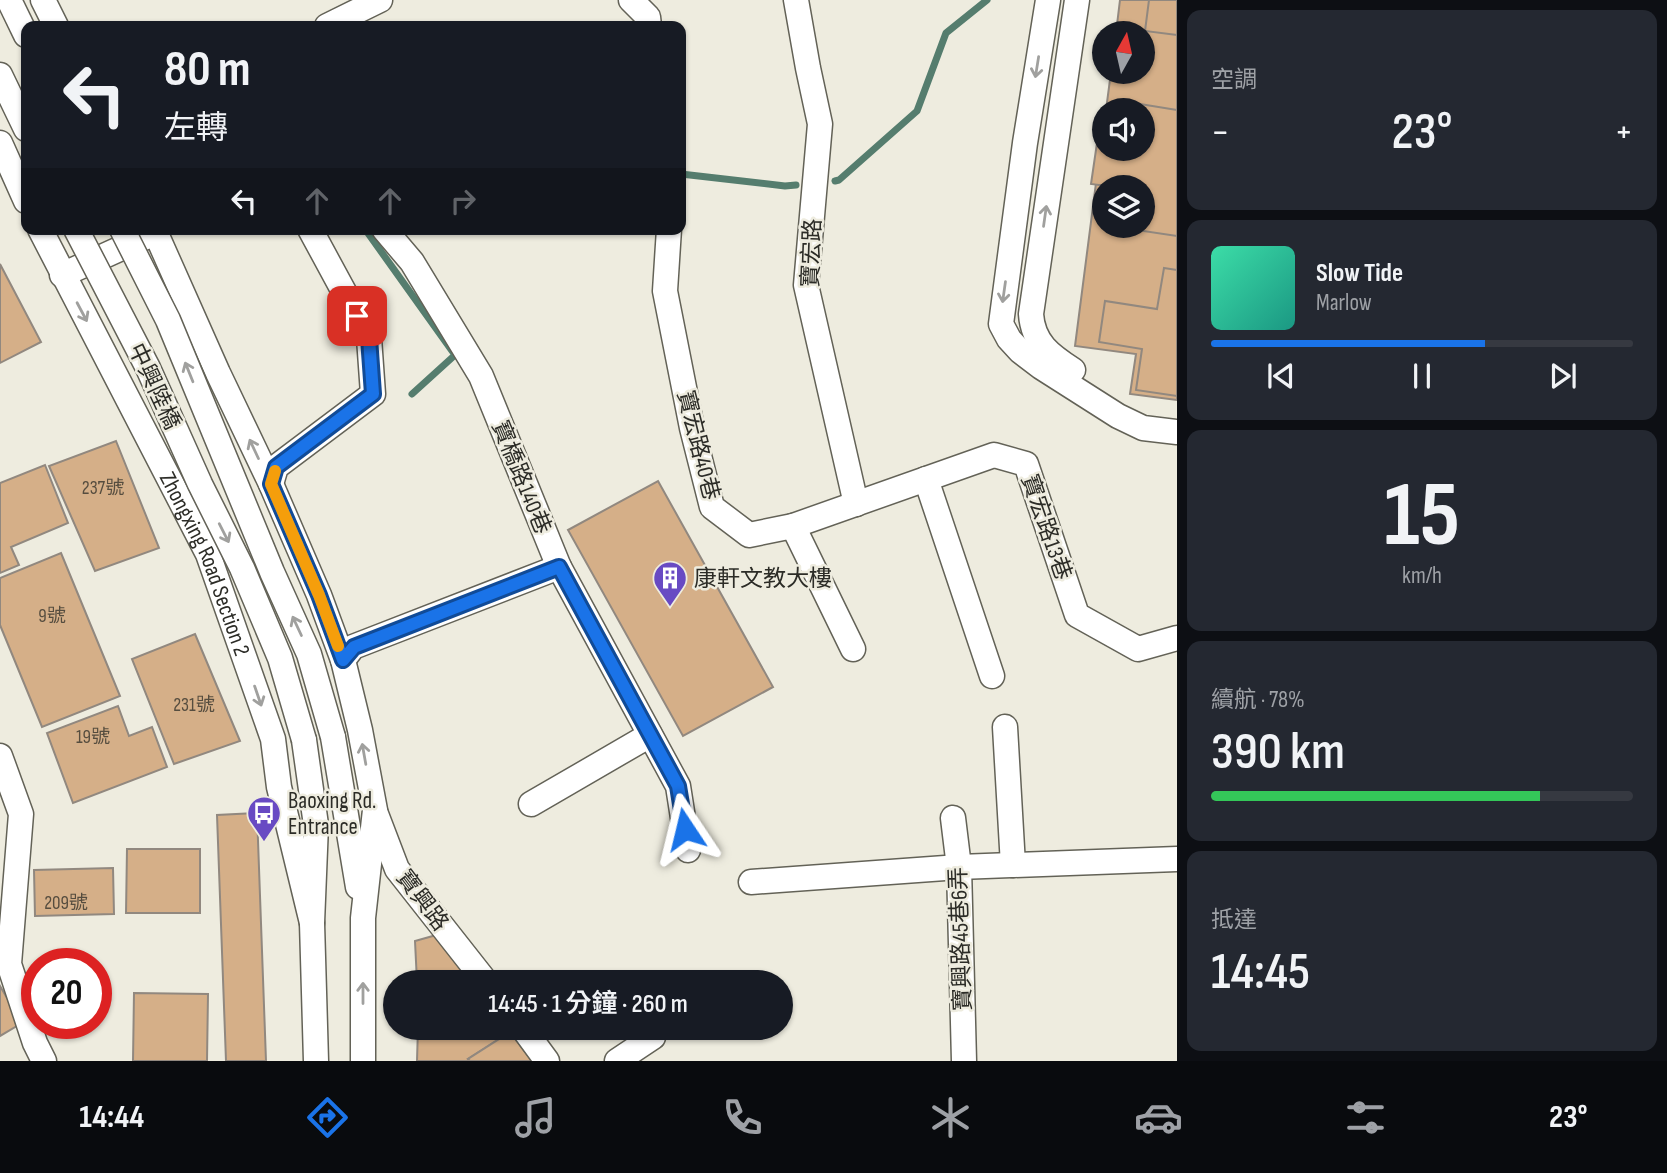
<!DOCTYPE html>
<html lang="zh-TW">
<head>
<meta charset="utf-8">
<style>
  :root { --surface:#171b24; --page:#242831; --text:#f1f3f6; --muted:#9ea1a6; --line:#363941; --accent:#1a73e8 }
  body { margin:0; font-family:"Sofia Sans Condensed","Noto Sans TC",sans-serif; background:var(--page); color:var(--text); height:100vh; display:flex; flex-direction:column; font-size:26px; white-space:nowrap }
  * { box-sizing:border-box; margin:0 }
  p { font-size:23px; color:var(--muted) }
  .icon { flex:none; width:38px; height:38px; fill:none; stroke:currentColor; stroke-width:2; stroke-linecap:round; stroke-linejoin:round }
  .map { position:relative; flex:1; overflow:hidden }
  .side { display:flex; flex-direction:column; gap:10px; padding:10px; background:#0d0f14; width:490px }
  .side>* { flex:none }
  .top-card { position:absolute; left:21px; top:21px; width:665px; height:214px; border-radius:14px; box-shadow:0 2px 5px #0004; background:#171b24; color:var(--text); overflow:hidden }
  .needle { width:46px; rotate:8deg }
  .tools { position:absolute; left:1092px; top:21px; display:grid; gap:14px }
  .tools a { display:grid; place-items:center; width:63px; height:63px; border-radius:50%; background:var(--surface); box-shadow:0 2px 5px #0004; font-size:35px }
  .speed { position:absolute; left:21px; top:948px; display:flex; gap:14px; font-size:35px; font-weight:700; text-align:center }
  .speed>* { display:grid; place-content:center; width:91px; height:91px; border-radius:50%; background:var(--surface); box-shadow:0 2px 5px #0004; line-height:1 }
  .speed .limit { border:10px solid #d22; background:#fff; color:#111 }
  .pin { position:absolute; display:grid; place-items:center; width:60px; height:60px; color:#fff; margin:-30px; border-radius:14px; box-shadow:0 4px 10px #0006 }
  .me { position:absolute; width:77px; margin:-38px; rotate:350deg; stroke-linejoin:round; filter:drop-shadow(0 0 5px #0008) }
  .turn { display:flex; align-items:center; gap:24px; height:147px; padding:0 28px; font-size:32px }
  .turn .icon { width:91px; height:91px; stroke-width:2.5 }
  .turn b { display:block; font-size:49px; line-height:60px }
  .lanes { display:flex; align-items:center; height:66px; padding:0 28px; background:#0003; justify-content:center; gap:35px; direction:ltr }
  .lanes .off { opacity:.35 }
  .big { font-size:52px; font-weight:600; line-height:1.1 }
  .side .card { flex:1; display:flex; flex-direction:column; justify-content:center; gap:10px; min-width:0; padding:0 24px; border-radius:14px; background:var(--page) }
  .side .dial { align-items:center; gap:0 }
  .dial b { font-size:91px; line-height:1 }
  .song { display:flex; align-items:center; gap:21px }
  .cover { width:84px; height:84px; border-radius:10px; background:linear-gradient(135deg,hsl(160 70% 55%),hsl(170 70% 35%)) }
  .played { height:7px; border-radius:4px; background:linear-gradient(90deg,var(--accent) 65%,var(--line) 65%) }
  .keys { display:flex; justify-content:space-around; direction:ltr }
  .heat { display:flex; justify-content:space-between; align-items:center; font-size:38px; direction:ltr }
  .charge { height:10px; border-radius:5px; background:linear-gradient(90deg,#34c759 78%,var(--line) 0) }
  .trip { position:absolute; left:383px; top:970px; width:410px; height:70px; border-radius:35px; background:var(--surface); box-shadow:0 2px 5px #0004; font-weight:600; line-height:70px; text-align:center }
  .tabs { display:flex; height:112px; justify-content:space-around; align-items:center; background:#090b0e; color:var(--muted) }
  .tabs .icon { width:49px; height:49px }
  .tabs .active { color:var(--accent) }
  .tabs b { font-size:32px; color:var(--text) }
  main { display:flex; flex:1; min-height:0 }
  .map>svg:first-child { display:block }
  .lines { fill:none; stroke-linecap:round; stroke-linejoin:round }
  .stream { stroke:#557d6e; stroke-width:7 }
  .building { fill:#d5af88; stroke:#91887f; stroke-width:2; fill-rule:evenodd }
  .minor-casing { stroke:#636257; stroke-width:27 }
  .minor { stroke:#fff; stroke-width:24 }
  .minor-bridge-casing { stroke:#636257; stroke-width:27; stroke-linecap:butt }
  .minor-bridge { stroke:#fff; stroke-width:24 }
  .oneway { stroke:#a0a09e }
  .route-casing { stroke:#114b97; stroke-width:18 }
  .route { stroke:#1a73e8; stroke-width:12 }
  .slow { stroke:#f59e0b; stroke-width:12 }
  .labels { text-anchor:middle; stroke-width:5; stroke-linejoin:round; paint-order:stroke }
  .number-label { font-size:19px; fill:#564d3f }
  .street-label { font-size:23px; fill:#2c2c27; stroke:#eeecdf }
  .poi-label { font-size:23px; fill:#2c2c27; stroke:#eeecdf; text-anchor:start }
</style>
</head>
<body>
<main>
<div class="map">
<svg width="1177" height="1061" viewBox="0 0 1177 1061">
  <rect width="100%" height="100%" fill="#eeecdf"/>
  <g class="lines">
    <g class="stream">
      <path d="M681,174L785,186L796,185"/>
      <path d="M835,181L839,180L917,111L946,33L987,0"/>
      <path d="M365,229L455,355L412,394"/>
    </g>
  </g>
  <g class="building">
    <path d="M1120,0H1177V400L1130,394L1136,354L1075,346L1104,121V149H1143V110H1106L1111,72H1143V33H1116ZM1104,187H1143V226H1104Z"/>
    <path d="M1149,0H1177V35L1145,31Z"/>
    <path d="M1140,104L1177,110V236L1123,228V226H1143V187H1114L1091,184L1097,143L1104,144V149H1143V110H1139Z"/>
    <path d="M0,264L41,342L0,363Z"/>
    <path d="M1164,268L1177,270V396L1136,390L1142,349L1099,342L1105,301L1157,309Z"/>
    <path d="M116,441L159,548L95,571L49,466Z"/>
    <path d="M45,465L68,523L11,547L19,565L0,573V483Z"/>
    <path d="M658,481L773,687L683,736L568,530Z"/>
    <path d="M61,553L120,696L42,727L0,625V578Z"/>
    <path d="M195,634L240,741L174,764L132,659Z"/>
    <path d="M118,706L129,736L152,727L167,767L73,803L47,733Z"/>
    <path d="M257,813L266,1061H226L217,815Z"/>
    <path d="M127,849H200V913H126Z"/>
    <path d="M113,868L114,914L35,916L34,870Z"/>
    <path d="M440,934L468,976L462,982H417L415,941Z"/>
    <path d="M0,986L22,1023L0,1036Z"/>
    <path d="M134,993L208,994L207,1061H133Z"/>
    <path d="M418,1027H507L510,1032L468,1059L470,1061H417Z"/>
    <path d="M510,1032L532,1061H470L468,1059Z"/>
  </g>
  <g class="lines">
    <g class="minor-casing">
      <g id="minor">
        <path d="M9,0L26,35"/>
        <path d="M43,0L56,26"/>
        <path d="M631,0L648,17L649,26"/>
        <path d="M796,0L808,68L820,124L806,285L856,504"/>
        <path d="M1048,0L1025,143L1001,324L1009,339L1020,351L1041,367L1118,416L1143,428L1177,432"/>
        <path d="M327,26L380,0"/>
        <path d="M0,75L26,129"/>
        <path d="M0,143L26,201"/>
        <path id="s1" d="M40,229L208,554L273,739L279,787L312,923"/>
        <path d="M154,229L218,373L271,484L319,595L343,660L360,730L375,810L363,918V1061"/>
        <path d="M384,229L412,262L481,376L559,567L678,786L688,850"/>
        <path d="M669,229L665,291L692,428L712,507L749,535L793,526L994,455L1026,464L1077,615L1138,649L1177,638"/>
        <path d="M62,275L148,236"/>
        <path d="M1073,370C1050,355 1033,343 1031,314L1077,0"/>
        <path d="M926,479L992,676"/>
        <path d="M271,484L276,467L373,394L369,338L310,229"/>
        <path d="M793,526L853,649"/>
        <path d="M343,660L353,647L559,567"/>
        <path d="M1005,727L1013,865"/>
        <path d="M333,737L358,887"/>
        <path d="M304,740L316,825L312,923L316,1061"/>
        <path d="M0,756L21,814L9,964L35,1043L44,1061"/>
        <path d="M531,804L650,735"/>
        <path d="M376,814L397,869L486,982"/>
        <path d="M953,818L959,867L964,1061"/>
        <path d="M751,882L959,867L1177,859"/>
        <path d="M522,1027L547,1061"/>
        <path d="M617,1061L653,1037"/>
      </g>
    </g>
    <use href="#minor" class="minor"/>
    <g class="minor-bridge-casing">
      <g id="minor-bridge">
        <path d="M76,229L148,368L200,484L242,568L280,658L304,740"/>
        <path d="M122,229L168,320L272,572L309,654L333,737"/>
      </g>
    </g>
    <use href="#minor-bridge" class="minor-bridge"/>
  </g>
  <defs><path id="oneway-shaft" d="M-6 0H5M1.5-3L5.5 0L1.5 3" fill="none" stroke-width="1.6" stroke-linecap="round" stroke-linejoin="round" transform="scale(1.75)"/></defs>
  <g class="oneway">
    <use href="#oneway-shaft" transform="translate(1037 67) rotate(99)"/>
    <use href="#oneway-shaft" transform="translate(1045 216) rotate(-82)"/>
    <use href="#oneway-shaft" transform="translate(1004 292) rotate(98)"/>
    <use href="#oneway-shaft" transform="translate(82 312) rotate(62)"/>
    <use href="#oneway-shaft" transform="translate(189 372) rotate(-112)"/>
    <use href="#oneway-shaft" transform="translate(254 449) rotate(-115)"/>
    <use href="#oneway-shaft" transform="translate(224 533) rotate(63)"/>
    <use href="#oneway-shaft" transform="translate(297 626) rotate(-115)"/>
    <use href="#oneway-shaft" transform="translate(258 696) rotate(71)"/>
    <use href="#oneway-shaft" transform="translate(364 754) rotate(-100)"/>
    <use href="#oneway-shaft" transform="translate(363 993) rotate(-90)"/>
  </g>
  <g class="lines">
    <g class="route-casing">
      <path id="route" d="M357,316L369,338L373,394L276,467L271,484L319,595L343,660L354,647L559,567L678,786L685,829"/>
    </g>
    <use href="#route" class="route"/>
    <path class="slow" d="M275,471L271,484L319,595L338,646"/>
  </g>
  <defs>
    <g id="building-pin" transform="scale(1.75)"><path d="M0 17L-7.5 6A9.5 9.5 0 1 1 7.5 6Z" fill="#684ac3" stroke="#eeecdf"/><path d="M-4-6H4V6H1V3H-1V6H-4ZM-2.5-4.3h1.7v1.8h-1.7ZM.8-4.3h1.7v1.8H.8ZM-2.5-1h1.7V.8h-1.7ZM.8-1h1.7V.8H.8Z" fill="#fff"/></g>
    <g id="bus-pin" transform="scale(1.75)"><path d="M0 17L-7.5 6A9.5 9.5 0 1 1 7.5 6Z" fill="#684ac3" stroke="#eeecdf"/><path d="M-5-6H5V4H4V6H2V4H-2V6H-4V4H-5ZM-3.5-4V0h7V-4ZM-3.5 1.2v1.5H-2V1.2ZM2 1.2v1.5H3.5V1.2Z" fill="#fff"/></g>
  </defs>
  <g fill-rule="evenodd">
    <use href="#building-pin" x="670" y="578"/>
    <use href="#bus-pin" x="264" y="813"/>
  </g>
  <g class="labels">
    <g class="number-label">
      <text x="103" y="494">237號</text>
      <text x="52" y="622">9號</text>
      <text x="194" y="711">231號</text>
      <text x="93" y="743">19號</text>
      <text x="66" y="909">209號</text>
    </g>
    <g class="street-label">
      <text transform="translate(811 253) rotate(-88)" y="8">寶宏路</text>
      <text transform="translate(155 386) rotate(65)" y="8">中興陸橋</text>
      <text transform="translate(699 445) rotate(76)" y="8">寶宏路40巷</text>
      <text transform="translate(522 477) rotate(68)" y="8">寶橋路140巷</text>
      <text transform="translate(1047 527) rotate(71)" y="8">寶宏路13巷</text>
      <text dy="8" stroke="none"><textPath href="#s1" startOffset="374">Zhongxing Road Section 2</textPath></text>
      <text transform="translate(423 900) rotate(53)" y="8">寶興路</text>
      <text transform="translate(960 939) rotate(-92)" y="8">寶興路45巷6弄</text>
    </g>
    <g class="poi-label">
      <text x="694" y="586">康軒文教大樓</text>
      <text x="288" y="808">Baoxing Rd.<tspan x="288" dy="26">Entrance</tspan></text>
    </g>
  </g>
</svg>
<div class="tools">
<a><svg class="needle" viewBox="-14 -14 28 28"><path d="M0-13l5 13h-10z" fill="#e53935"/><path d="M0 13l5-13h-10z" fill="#9ea1a6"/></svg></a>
<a><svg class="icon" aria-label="sound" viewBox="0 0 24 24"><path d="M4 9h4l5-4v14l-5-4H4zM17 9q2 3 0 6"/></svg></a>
<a><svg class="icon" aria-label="layers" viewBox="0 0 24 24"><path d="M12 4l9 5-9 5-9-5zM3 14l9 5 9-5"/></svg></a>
</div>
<div class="speed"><div class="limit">20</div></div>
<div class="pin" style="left:357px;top:316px;background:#d93025"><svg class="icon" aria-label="arrive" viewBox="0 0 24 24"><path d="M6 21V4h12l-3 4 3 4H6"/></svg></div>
<svg class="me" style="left:685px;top:829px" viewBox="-20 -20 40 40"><path d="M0-17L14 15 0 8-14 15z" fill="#1a73e8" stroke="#fff" stroke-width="4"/></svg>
<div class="trip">14:45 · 1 分鐘 · 260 m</div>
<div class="top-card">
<div class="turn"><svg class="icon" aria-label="left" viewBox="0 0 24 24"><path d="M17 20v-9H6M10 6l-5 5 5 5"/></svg><div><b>80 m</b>左轉</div></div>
<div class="lanes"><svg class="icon" aria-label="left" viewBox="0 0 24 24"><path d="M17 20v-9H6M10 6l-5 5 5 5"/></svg><svg class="icon off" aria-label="ahead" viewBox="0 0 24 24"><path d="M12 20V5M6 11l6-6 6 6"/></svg><svg class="icon off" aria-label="ahead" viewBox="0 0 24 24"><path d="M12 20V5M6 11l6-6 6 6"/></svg><svg class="icon off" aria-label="right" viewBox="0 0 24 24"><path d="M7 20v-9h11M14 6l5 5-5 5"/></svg></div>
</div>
</div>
<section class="side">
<div class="card"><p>空調</p>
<div class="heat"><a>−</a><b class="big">23°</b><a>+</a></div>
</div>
<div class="card">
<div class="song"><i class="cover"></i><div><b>Slow Tide</b><p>Marlow</p></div></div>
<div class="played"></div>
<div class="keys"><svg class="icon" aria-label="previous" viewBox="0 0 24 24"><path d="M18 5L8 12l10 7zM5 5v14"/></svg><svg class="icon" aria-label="pause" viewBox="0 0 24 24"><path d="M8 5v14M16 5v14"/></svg><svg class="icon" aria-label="next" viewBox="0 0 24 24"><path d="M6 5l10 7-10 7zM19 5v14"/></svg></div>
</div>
<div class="card dial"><b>15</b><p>km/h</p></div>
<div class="card"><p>續航 · 78%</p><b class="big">390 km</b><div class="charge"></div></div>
<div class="card"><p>抵達</p><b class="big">14:45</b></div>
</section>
</main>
<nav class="tabs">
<b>14:44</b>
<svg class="icon active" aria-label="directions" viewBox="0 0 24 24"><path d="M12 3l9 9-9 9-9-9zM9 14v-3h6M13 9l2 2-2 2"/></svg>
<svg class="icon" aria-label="music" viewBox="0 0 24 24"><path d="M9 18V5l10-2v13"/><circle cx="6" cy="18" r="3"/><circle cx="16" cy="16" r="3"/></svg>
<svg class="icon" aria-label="phone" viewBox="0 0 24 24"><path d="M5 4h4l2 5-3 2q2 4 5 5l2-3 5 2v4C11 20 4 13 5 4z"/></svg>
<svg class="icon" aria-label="climate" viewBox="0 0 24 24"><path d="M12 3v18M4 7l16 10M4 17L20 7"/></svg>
<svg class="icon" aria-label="car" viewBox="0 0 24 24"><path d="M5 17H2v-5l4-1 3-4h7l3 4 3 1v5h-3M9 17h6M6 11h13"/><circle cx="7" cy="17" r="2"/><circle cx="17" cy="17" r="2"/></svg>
<svg class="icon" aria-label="filters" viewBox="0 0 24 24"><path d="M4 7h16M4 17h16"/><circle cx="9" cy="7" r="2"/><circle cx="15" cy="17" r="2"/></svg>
<b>23°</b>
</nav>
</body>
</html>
